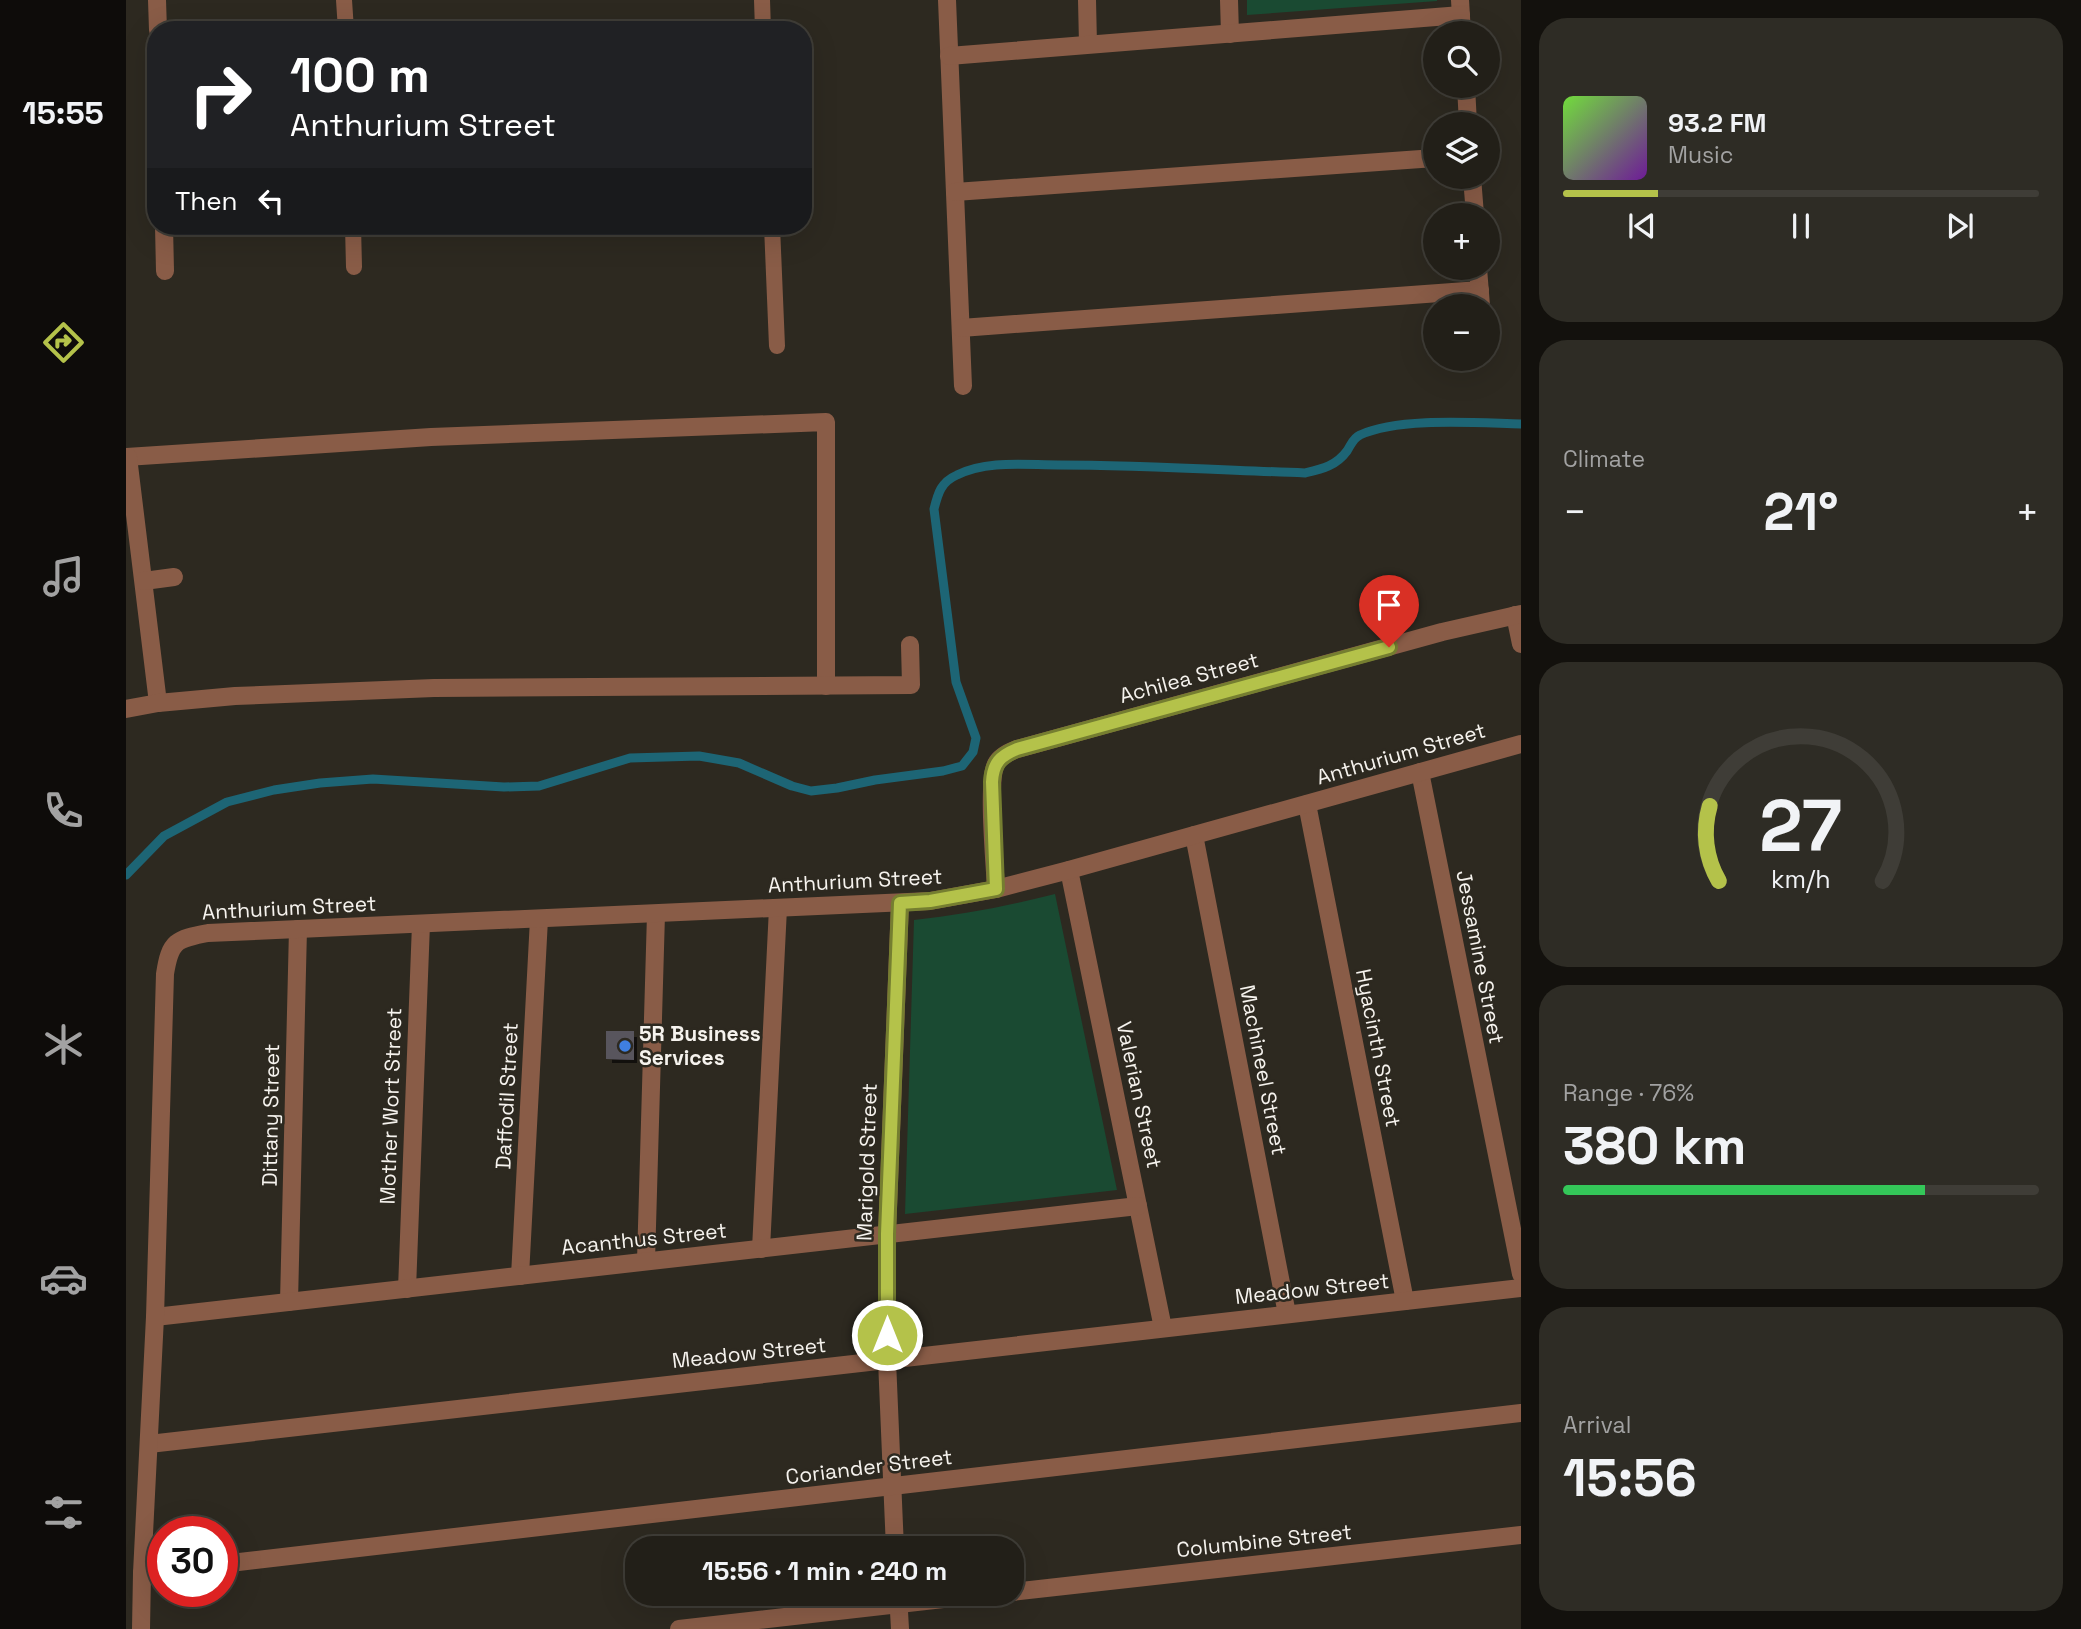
<!DOCTYPE html>
<html lang="en">
<head>
<meta charset="utf-8">
<style>
  :root { --surface:#221f18; --page:#2e2c25; --text:#f1f3f6; --muted:#a2a2a2; --line:#3f3d37; --accent:#b4c24a }
  body { margin:0; font-family:"Space Grotesk",sans-serif; background:var(--page); color:var(--text); height:100vh; display:flex; flex-direction:column; font-size:26px; white-space:nowrap }
  * { box-sizing:border-box; margin:0 }
  p { font-size:23px; color:var(--muted) }
  .icon { flex:none; width:38px; height:38px; fill:none; stroke:currentColor; stroke-width:2; stroke-linecap:round; stroke-linejoin:round }
  .map { position:relative; flex:1; overflow:hidden }
  .side { display:flex; flex-direction:column; gap:18px; padding:18px; background:#13110d; width:560px }
  .side>* { flex:none }
  .hud { position:absolute; left:21px; top:21px; width:665px; height:214px; border-radius:28px; box-shadow:0 7px 28px #0002,0 0 0 2px var(--line); background:#202124; color:#fff; overflow:hidden }
  .controls { position:absolute; left:1297px; top:21px; display:grid; gap:14px }
  .controls a { display:grid; place-items:center; width:77px; height:77px; border-radius:50%; background:var(--surface); box-shadow:0 7px 28px #0002,0 0 0 2px var(--line); font-size:35px }
  .speed { position:absolute; left:21px; top:1516px; display:flex; gap:14px; font-size:35px; font-weight:700; text-align:center }
  .speed>* { display:grid; place-content:center; width:91px; height:91px; border-radius:50%; background:var(--surface); box-shadow:0 7px 28px #0002,0 0 0 2px var(--line); line-height:1 }
  .speed .limit { border:10px solid #d22; background:#fff; color:#111 }
  .pin { position:absolute; display:grid; place-items:center; width:60px; height:60px; color:#fff; margin:-72px -30px; border-radius:50% 50% 50% 0; rotate:-45deg; box-shadow:0 0 7px #0007 }
  .pin .icon { rotate:45deg }
  .me { position:absolute; width:77px; margin:-38px; rotate:0deg; stroke-linejoin:round; filter:drop-shadow(0 0 5px #0008) }
  .turn { display:flex; align-items:center; gap:24px; height:147px; padding:0 28px; font-size:32px }
  .turn .icon { width:91px; height:91px; stroke-width:2.5 }
  .turn b { display:block; font-size:49px; line-height:60px }
  .then { display:flex; align-items:center; height:66px; padding:0 28px; background:#0003; gap:14px; font-size:26px }
  .big { font-size:52px; font-weight:800; line-height:1.1 }
  .side .card { flex:1; display:flex; flex-direction:column; justify-content:center; gap:10px; min-width:0; padding:0 24px; border-radius:28px; background:var(--page) }
  .side .dial { align-items:center; gap:0 }
  .dial svg { height:182px; overflow:visible; fill:none; stroke:var(--line); stroke-width:7; stroke-linecap:round; text-anchor:middle }
  .dial text { fill:var(--text); stroke:none }
  .song { display:flex; align-items:center; gap:21px }
  .cover { width:84px; height:84px; border-radius:10px; background:linear-gradient(135deg,hsl(100 70% 55%),hsl(280 70% 35%)) }
  .played { height:7px; border-radius:4px; background:linear-gradient(90deg,var(--accent) 20%,var(--line) 20%) }
  .keys { display:flex; justify-content:space-around; direction:ltr }
  .heat { display:flex; justify-content:space-between; align-items:center; font-size:38px; direction:ltr }
  .charge { height:10px; border-radius:5px; background:linear-gradient(90deg,#34c759 76%,var(--line) 0) }
  .trip { position:absolute; left:499px; top:1536px; width:399px; height:70px; border-radius:28px; background:var(--surface); box-shadow:0 7px 28px #0002,0 0 0 2px var(--line); font-weight:800; line-height:70px; text-align:center }
  main { display:flex; flex:1; min-height:0 }
  .tab-bar { display:flex; flex-direction:column; width:126px; justify-content:space-around; align-items:center; background:#0e0c0a; color:var(--muted) }
  .tab-bar .icon { width:49px; height:49px }
  .tab-bar .selected { color:var(--accent) }
  .tab-bar b { font-size:32px; color:var(--text) }
  .map>svg:first-child { display:block }
  .green { fill:#1a4a32 }
  .lines { fill:none; stroke-linecap:round; stroke-linejoin:round }
  .stream { stroke:#1d6575; stroke-width:9 }
  .building { fill:#58545d; filter:url(#shadow) }
  .lane { stroke:#895c47; stroke-width:16 }
  .street { stroke:#895c47; stroke-width:18 }
  .route-casing { stroke:#757e30; stroke-width:18 }
  .route { stroke:#b4c24a; stroke-width:12 }
  .shop-dot { fill:#3f7fe0; stroke:#2d2920; stroke-width:2.5 }
  .labels { text-anchor:middle; stroke-width:5; stroke-linejoin:round; paint-order:stroke }
  .street-label { font-size:21px; fill:#f6f3ee; stroke:#2d2920 }
  .poi-label { font-size:21px; font-weight:bold; fill:#f6f3ee; stroke:#2d2920; text-anchor:start }
</style>
</head>
<body>
<main>
<nav class="tab-bar">
<b>15:55</b>
<svg class="icon selected" aria-label="directions" viewBox="0 0 24 24"><path d="M12 3l9 9-9 9-9-9zM9 14v-3h6M13 9l2 2-2 2"/></svg>
<svg class="icon" aria-label="music" viewBox="0 0 24 24"><path d="M9 18V5l10-2v13"/><circle cx="6" cy="18" r="3"/><circle cx="16" cy="16" r="3"/></svg>
<svg class="icon" aria-label="phone" viewBox="0 0 24 24"><path d="M5 4h4l2 5-3 2q2 4 5 5l2-3 5 2v4C11 20 4 13 5 4z"/></svg>
<svg class="icon" aria-label="climate" viewBox="0 0 24 24"><path d="M12 3v18M4 7l16 10M4 17L20 7"/></svg>
<svg class="icon" aria-label="car" viewBox="0 0 24 24"><path d="M5 17H2v-5l4-1 3-4h7l3 4 3 1v5h-3M9 17h6M6 11h13"/><circle cx="7" cy="17" r="2"/><circle cx="17" cy="17" r="2"/></svg>
<svg class="icon" aria-label="filters" viewBox="0 0 24 24"><path d="M4 7h16M4 17h16"/><circle cx="9" cy="7" r="2"/><circle cx="15" cy="17" r="2"/></svg>
</nav>
<div class="map">
<svg width="1395" height="1629" viewBox="0 0 1395 1629">
  <defs>
    <filter id="shadow"><feDropShadow dx="6" dy="6" stdDeviation="0" flood-color="#0009"/></filter>
  </defs>
  <rect width="100%" height="100%" fill="#2d2920"/>
  <g class="green">
    <path d="M1121,0H1311V1L1121,15Z"/>
    <path d="M929,894L991,1190L779,1214L788,920C836,915 882,906 929,894Z"/>
  </g>
  <g class="lines">
    <path class="stream" d="M0,875L38,836L101,802L148,790L194,783L247,779L378,787L413,786L504,758L573,756L613,763L666,786L685,791L711,788L749,780L817,771L836,766L847,752L850,738L830,682L808,509C812,493 815,482 831,475C861,460 899,465 932,465C1014,465 1097,470 1179,473C1196,469 1210,466 1221,451C1225,445 1227,438 1234,435C1273,417 1351,423 1395,424"/>
  </g>
  <path class="building" d="M480,1031H508V1060L480,1059Z"/>
  <g class="lines">
    <g class="lane">
      <path d="M218,0L220,30"/>
      <path d="M636,0L637,30"/>
      <path d="M227,226L228,267"/>
      <path d="M646,226L651,346"/>
    </g>
    <g class="street">
      <path d="M31,0L32,30"/>
      <path d="M821,0L837,386"/>
      <path d="M961,0L962,44"/>
      <path d="M1103,0L1104,34"/>
      <path d="M1334,0L1336,33"/>
      <path d="M823,56L1335,15"/>
      <path d="M1340,86L1342,124"/>
      <path d="M1346,177L1349,215"/>
      <path d="M829,192L1309,158"/>
      <path d="M38,226L39,271"/>
      <path d="M1352,268L1355,306"/>
      <path d="M835,328L1354,290"/>
      <path d="M0,457L305,437L700,422V686"/>
      <path d="M2,457L32,703"/>
      <path d="M18,581L48,577"/>
      <path d="M1389,615L1395,644"/>
      <path d="M0,709L32,703L109,696L308,688L785,685L784,645"/>
      <path d="M1294,772L1395,1274"/>
      <path d="M1181,804L1279,1301"/>
      <path d="M1068,835L1161,1314"/>
      <path d="M943,870L1037,1328"/>
      <path d="M870,889C869,866 861,781 870,764C874,756 883,752 891,749L1316,632L1395,614"/>
      <path d="M635,1249L652,908"/>
      <path d="M520,1261L530,914"/>
      <path d="M394,1276L413,919"/>
      <path d="M281,1289L295,924"/>
      <path d="M163,1302L172,929"/>
      <path d="M29,1317L1012,1206"/>
      <path d="M23,1444L1395,1288"/>
      <path d="M769,1549L761,1360V1234L774,903"/>
      <path d="M96,1564L1395,1413"/>
      <path d="M16,1573L37,1570"/>
      <path d="M886,1592L1395,1535"/>
      <path d="M772,1594L774,1629"/>
      <path d="M15,1629L16,1573L29,1317L39,974C44,941 50,939 82,933L804,901L870,889L943,870L1395,744"/>
      <path d="M553,1629L861,1594"/>
    </g>
  </g>
  <g class="lines">
    <g class="route-casing">
      <path id="route" d="M761,1335V1234L774,903L804,901L870,889L866,782C867,763 874,756 891,749L1263,647"/>
    </g>
    <use href="#route" class="route"/>
  </g>
  <circle class="shop-dot" cx="499" cy="1046" r="7"/>
  <g class="labels">
    <g class="street-label">
      <text transform="translate(1063 678) rotate(-15)" y="7">Achilea Street</text>
      <text transform="translate(1275 754) rotate(-16)" y="7">Anthurium Street</text>
      <text transform="translate(729 881) rotate(-3)" y="7">Anthurium Street</text>
      <text transform="translate(163 908) rotate(-3)" y="7">Anthurium Street</text>
      <text transform="translate(1354 957) rotate(79)" y="7">Jessamine Street</text>
      <text transform="translate(1252 1048) rotate(79)" y="7">Hyacinth Street</text>
      <text transform="translate(1137 1070) rotate(79)" y="7">Machineel Street</text>
      <text transform="translate(1013 1095) rotate(78)" y="7">Valerian Street</text>
      <text transform="translate(381 1096) rotate(-87)" y="7">Daffodil Street</text>
      <text transform="translate(265 1106) rotate(-88)" y="7">Mother Wort Street</text>
      <text transform="translate(145 1115) rotate(-89)" y="7">Dittany Street</text>
      <text transform="translate(741 1162) rotate(-88)" y="7">Marigold Street</text>
      <text transform="translate(518 1239) rotate(-6)" y="7">Acanthus Street</text>
      <text transform="translate(1186 1289) rotate(-6)" y="7">Meadow Street</text>
      <text transform="translate(623 1353) rotate(-6)" y="7">Meadow Street</text>
      <text transform="translate(743 1467) rotate(-7)" y="7">Coriander Street</text>
      <text transform="translate(1138 1541) rotate(-6)" y="7">Columbine Street</text>
    </g>
    <g class="poi-label">
      <text x="513" y="1041">5R Business<tspan x="513" dy="24">Services</tspan></text>
    </g>
  </g>
</svg>
<div class="controls">
<a><svg class="icon" aria-label="search" viewBox="0 0 24 24"><circle cx="10" cy="10" r="6"/><path d="M15 15l6 6"/></svg></a>
<a><svg class="icon" aria-label="layers" viewBox="0 0 24 24"><path d="M12 4l9 5-9 5-9-5zM3 14l9 5 9-5"/></svg></a>
<a>+</a>
<a>−</a>
</div>
<div class="speed"><div class="limit">30</div></div>
<div class="pin" style="left:1263px;top:647px;background:#d93025"><svg class="icon" aria-label="arrive" viewBox="0 0 24 24"><path d="M6 21V4h12l-3 4 3 4H6"/></svg></div>
<svg class="me" style="left:761px;top:1335px" viewBox="-20 -20 40 40"><circle r="17" fill="#b4c24a" stroke="#fff" stroke-width="3"/><path d="M0-11L8 9 0 5-8 9z" fill="#fff"/></svg>
<div class="trip">15:56 · 1 min · 240 m</div>
<div class="hud">
<div class="turn"><svg class="icon" aria-label="right" viewBox="0 0 24 24"><path d="M7 20v-9h11M14 6l5 5-5 5"/></svg><div><b>100 m</b>Anthurium Street</div></div>
<div class="then">Then<svg class="icon" aria-label="left" viewBox="0 0 24 24"><path d="M17 20v-9H6M10 6l-5 5 5 5"/></svg></div>
</div>
</div>
<section class="side">
<div class="card">
<div class="song"><i class="cover"></i><div><b>93.2 FM</b><p>Music</p></div></div>
<div class="played"></div>
<div class="keys"><svg class="icon" aria-label="previous" viewBox="0 0 24 24"><path d="M18 5L8 12l10 7zM5 5v14"/></svg><svg class="icon" aria-label="pause" viewBox="0 0 24 24"><path d="M8 5v14M16 5v14"/></svg><svg class="icon" aria-label="next" viewBox="0 0 24 24"><path d="M6 5l10 7-10 7zM19 5v14"/></svg></div>
</div>
<div class="card"><p>Climate</p>
<div class="heat"><a>−</a><b class="big">21°</b><a>+</a></div>
</div>
<div class="card dial"><svg viewBox="0 0 100 80">
<path d="M14 69A42 42 0 1 1 86 69"/>
<path d="M14 69A42 42 0 0 1 10 36" stroke="#b4c24a"/>
<text x="50" y="56" font-size="32" font-weight="700">27</text>
<text x="50" y="72" font-size="11">km/h</text>
</svg></div>
<div class="card"><p>Range · 76%</p><b class="big">380 km</b><div class="charge"></div></div>
<div class="card"><p>Arrival</p><b class="big">15:56</b></div>
</section>
</main>
</body>
</html>
